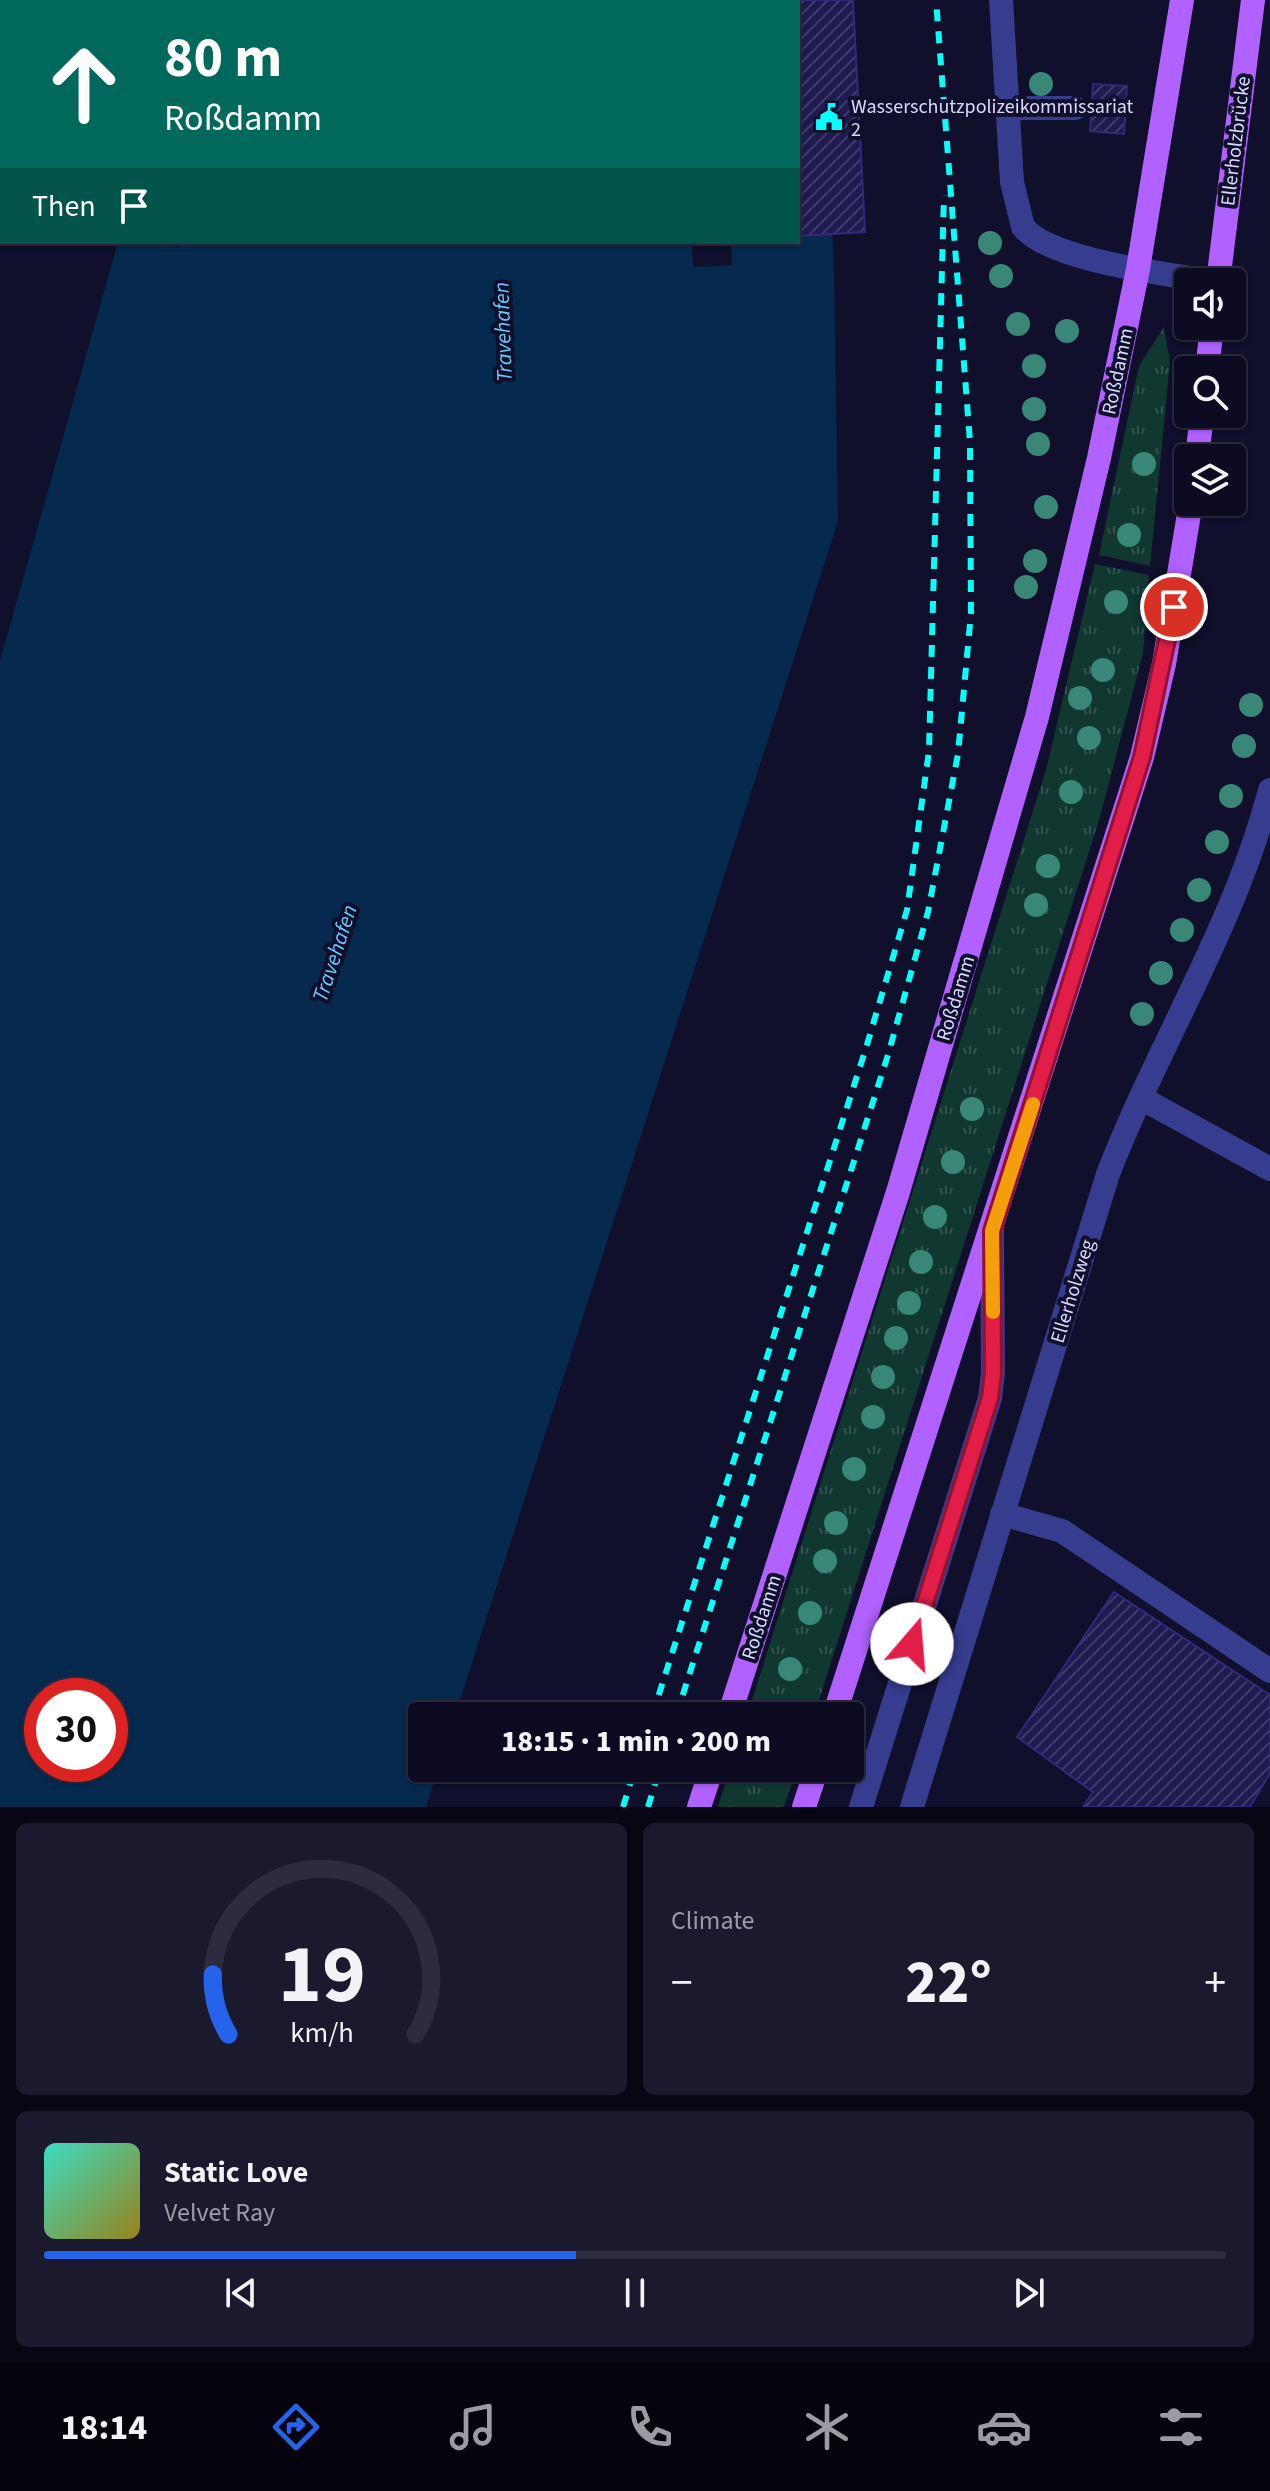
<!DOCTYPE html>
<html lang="en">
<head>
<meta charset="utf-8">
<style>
  :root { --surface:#0c0b21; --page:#1a192e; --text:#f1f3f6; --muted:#9a9ba5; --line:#2c2b3f; --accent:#2563eb }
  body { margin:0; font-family:"Source Sans 3",sans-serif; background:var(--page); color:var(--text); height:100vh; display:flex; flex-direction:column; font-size:30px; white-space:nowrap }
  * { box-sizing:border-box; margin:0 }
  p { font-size:26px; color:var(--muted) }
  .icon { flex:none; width:44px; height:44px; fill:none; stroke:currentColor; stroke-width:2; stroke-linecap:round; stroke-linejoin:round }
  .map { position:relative; height:1807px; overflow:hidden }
  .sheet { display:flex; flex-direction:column; gap:16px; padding:16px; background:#070612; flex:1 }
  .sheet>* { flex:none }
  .top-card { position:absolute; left:0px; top:0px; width:800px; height:244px; box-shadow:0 2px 6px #0004,0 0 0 2px var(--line); background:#00695c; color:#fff; overflow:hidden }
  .fabs { position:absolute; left:1174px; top:268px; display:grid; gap:16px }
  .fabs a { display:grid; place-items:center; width:72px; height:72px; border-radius:8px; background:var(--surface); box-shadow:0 2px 6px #0004,0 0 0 2px var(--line); font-size:40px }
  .speed { position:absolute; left:24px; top:1678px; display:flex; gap:16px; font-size:40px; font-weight:700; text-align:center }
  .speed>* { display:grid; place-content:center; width:104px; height:104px; border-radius:50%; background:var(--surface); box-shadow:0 2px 6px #0004,0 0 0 2px var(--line); line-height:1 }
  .speed .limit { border:12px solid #d22; background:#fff; color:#111 }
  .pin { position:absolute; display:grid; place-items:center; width:68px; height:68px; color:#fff; margin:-34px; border:4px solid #fff; border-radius:50%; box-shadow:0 2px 8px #0007 }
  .me { position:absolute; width:88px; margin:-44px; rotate:18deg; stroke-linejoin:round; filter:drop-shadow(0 0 6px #0008) }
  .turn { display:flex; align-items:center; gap:28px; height:168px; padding:0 32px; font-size:36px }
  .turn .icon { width:104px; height:104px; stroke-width:2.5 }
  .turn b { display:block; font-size:56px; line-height:68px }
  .then { display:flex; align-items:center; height:76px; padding:0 32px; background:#0003; gap:16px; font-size:30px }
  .big { font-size:60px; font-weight:800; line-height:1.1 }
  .sheet .card { flex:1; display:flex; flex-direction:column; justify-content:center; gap:12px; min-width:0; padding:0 28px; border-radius:12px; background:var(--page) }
  .sheet .dial { align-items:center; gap:0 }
  .dial svg { height:208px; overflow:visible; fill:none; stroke:var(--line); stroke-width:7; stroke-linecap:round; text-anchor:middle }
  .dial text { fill:var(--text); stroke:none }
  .song { display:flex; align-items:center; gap:24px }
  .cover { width:96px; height:96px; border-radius:12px; background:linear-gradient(135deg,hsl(170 70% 55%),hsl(50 70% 35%)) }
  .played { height:8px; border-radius:4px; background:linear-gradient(90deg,var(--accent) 45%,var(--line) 45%) }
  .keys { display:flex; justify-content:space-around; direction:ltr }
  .heat { display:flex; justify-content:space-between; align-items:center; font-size:44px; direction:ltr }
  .sheet .tiles { flex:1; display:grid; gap:16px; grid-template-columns:1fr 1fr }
  .card:last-child { grid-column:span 2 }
  .trip { position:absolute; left:408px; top:1702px; width:456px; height:80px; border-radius:8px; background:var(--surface); box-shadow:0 2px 6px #0004,0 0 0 2px var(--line); font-weight:800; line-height:80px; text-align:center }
  .tabs { display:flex; height:128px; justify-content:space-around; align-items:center; background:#05040d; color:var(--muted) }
  .tabs .icon { width:56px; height:56px }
  .tabs .active { color:var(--accent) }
  .tabs b { font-size:36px; color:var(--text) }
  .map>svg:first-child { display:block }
  .grass { fill:url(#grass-tufts) }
  .water { fill:#06294e; fill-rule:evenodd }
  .pier { fill:#100f2c }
  .building { fill:url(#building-hatch); stroke:#30297d; stroke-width:2 }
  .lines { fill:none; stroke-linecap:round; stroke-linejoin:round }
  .minor { stroke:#363d8f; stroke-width:24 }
  .major { stroke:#b161ff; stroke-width:24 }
  .rail { stroke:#06fffa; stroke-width:6; stroke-dasharray:12 10; stroke-linecap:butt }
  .tree { fill:#398877 }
  .route-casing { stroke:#92132f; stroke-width:20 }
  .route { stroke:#e11d48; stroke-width:14 }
  .slow { stroke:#f59e0b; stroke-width:14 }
  .labels { text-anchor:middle; stroke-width:8; stroke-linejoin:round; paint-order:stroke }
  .poi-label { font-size:20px; fill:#dadaff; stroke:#100f2c; text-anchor:start }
  .street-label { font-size:20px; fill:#dadaff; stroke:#100f2c }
  .water-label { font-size:22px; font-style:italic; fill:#68cbff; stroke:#100f2c }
</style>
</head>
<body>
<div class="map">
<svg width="1270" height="1807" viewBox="0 0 1270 1807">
  <defs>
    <pattern id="grass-tufts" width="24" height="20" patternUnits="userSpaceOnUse" patternTransform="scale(2)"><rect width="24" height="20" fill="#113731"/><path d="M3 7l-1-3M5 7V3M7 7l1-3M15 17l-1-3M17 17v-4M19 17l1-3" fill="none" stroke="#335350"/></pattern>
    <pattern id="building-hatch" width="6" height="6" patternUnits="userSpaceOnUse" patternTransform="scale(2)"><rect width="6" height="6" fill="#1e194f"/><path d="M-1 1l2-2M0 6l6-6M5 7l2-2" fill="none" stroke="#3e3a69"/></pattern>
  </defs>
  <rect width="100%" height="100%" fill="#100f2c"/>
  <g class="grass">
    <path d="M1164,327L1170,362L1150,566L1099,555L1139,366Z"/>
    <path d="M1095,564L1149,575L1143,653L1100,817L814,1716H747L1046,770Z"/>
    <path d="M730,1768H797L784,1807H718Z"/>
  </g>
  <path class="water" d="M0,0H822L834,273L838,521L455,1716H422V1768H438L426,1807H0V661L118,242H160L177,247L179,242H798V2H2L0,66ZM42,1696H110V1764H42Z"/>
  <path class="pier" d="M692,242H731L732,265L693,267Z"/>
  <g class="building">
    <path d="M798,0H853L865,232L798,236Z"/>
    <path d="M1093,84L1127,86L1124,134L1090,131Z"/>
    <path d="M1114,1592L1270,1695V1773L1250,1807H1083L1093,1792L1017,1737Z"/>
  </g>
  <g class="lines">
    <g class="minor">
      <path d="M1001,0L1012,182L1023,227C1050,261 1170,274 1214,282"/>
      <path d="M1006,108H1075"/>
      <path d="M1141,1098L1270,1169"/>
      <path d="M1002,1514L1062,1531L1270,1671"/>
      <path d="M861,1807L990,1398L993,1373L992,1231"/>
      <path d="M912,1807L1108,1174C1159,1043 1234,927 1270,790"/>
    </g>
    <g class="major">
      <path d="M1218,282L1253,0"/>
      <path d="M1207,370L1212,326"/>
      <path d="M1197,458L1202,414"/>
      <path d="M729,1716L898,1192L1037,717L1099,458L1138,269L1182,0"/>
      <path d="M834,1716L1142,757L1164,664L1191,502"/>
      <path d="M699,1807L712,1768"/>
      <path d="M804,1807L817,1768"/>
    </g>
    <g class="rail">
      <path d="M652,1716L866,1048L907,910L929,751L944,195"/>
      <path d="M676,1716L888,1055L928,912L958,754L971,613L970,442L936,0"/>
      <path d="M623,1807L635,1768"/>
      <path d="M648,1807L660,1768"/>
    </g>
  </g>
  <g class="tree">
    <circle cx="1041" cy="84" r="12"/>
    <circle cx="990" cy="243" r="12"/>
    <circle cx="1001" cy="276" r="12"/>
    <circle cx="1018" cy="324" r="12"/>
    <circle cx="1067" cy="331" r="12"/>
    <circle cx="1034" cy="366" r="12"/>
    <circle cx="1034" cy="409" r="12"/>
    <circle cx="1038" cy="444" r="12"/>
    <circle cx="1144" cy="464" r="12"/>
    <circle cx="1046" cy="507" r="12"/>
    <circle cx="1129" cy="535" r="12"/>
    <circle cx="1035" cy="561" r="12"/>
    <circle cx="1026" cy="587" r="12"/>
    <circle cx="1116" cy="602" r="12"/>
    <circle cx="1103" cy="670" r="12"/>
    <circle cx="1080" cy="698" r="12"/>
    <circle cx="1251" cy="705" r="12"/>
    <circle cx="1089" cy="738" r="12"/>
    <circle cx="1244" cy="746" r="12"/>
    <circle cx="1071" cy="792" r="12"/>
    <circle cx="1231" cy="796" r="12"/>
    <circle cx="1217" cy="842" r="12"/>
    <circle cx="1048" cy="866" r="12"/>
    <circle cx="1199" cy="890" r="12"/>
    <circle cx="1036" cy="905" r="12"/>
    <circle cx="1182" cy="930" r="12"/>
    <circle cx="1161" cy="973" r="12"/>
    <circle cx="1142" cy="1014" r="12"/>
    <circle cx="972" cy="1109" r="12"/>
    <circle cx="953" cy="1162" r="12"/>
    <circle cx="935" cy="1217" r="12"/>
    <circle cx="921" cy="1262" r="12"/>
    <circle cx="909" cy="1303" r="12"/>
    <circle cx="896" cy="1338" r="12"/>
    <circle cx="883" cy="1377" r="12"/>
    <circle cx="873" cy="1417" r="12"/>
    <circle cx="854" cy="1469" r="12"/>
    <circle cx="836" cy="1523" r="12"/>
    <circle cx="825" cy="1561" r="12"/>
    <circle cx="810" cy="1613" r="12"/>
    <circle cx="790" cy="1669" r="12"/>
  </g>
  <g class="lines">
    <g class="route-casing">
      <path id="route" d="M912,1644L990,1398L993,1373L992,1231L1142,757L1174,607"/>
    </g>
    <use href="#route" class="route"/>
    <path class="slow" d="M993,1312L992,1231L1033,1104"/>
  </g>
  <defs>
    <g id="civic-bare" transform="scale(2.16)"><path d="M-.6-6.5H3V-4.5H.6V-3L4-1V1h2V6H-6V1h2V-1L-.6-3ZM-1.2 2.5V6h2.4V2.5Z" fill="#06fffa" stroke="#100f2c" stroke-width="2.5" paint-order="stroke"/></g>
  </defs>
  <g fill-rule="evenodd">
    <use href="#civic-bare" x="829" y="117"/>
  </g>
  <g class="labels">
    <g class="poi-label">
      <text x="851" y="113">Wasserschutzpolizeikommissariat<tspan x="851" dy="23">2</tspan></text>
    </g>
    <g class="street-label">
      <text transform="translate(1235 141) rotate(-83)" y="7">Ellerholzbrücke</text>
      <text transform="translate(1117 371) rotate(-78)" y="7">Roßdamm</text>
      <text transform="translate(955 998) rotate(-73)" y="7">Roßdamm</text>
      <text transform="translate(1072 1291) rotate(-73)" y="7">Ellerholzweg</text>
      <text transform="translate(761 1617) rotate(-72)" y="7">Roßdamm</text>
    </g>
    <g class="water-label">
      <text transform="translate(502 332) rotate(-92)" y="8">Travehafen</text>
      <text transform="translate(334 953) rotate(-72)" y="8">Travehafen</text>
    </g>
  </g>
</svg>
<div class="fabs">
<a><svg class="icon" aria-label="sound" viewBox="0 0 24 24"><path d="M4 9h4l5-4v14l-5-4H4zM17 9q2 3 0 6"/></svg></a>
<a><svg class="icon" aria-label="search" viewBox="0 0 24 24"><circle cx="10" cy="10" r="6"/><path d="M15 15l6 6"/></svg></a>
<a><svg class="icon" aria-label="layers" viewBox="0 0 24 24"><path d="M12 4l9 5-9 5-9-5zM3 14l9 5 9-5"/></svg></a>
</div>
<div class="speed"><div class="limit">30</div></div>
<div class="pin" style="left:1174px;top:607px;background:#d93025"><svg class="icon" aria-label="arrive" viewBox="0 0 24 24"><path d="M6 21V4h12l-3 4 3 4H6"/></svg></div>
<svg class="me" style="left:912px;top:1644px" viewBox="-20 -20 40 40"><circle r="19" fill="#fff"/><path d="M0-13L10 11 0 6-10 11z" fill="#e11d48"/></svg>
<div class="trip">18:15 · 1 min · 200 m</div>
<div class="top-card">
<div class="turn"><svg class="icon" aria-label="ahead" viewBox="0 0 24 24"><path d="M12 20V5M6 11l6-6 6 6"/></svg><div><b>80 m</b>Roßdamm</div></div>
<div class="then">Then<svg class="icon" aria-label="arrive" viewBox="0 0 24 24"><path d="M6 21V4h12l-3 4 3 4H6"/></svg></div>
</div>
</div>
<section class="sheet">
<div class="tiles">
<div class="card dial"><svg viewBox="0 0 100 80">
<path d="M14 69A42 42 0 1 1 86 69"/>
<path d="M14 69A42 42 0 0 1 8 46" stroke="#2563eb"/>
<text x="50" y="56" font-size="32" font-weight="700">19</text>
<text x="50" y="72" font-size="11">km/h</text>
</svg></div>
<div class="card"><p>Climate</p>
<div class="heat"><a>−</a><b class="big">22°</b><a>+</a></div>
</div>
<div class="card">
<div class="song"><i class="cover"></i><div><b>Static Love</b><p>Velvet Ray</p></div></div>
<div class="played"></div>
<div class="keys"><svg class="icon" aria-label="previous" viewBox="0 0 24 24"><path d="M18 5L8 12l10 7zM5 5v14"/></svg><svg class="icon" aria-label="pause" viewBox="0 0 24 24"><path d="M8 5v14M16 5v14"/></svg><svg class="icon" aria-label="next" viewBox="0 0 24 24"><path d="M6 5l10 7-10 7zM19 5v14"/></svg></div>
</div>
</div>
</section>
<nav class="tabs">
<b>18:14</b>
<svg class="icon active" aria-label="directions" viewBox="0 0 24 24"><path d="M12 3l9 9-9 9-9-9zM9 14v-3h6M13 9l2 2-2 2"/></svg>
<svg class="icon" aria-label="music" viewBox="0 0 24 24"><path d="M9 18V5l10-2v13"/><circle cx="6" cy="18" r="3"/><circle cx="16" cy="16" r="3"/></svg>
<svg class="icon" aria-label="phone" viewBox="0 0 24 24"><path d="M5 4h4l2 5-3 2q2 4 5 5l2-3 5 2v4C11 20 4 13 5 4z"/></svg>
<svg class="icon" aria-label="climate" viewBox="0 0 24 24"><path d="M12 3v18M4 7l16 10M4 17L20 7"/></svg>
<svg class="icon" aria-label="car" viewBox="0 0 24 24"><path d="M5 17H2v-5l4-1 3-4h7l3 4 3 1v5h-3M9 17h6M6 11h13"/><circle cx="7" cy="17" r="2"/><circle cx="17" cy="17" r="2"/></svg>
<svg class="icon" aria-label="filters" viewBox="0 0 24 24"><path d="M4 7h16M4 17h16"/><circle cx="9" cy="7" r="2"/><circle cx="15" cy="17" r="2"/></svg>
</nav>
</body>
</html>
